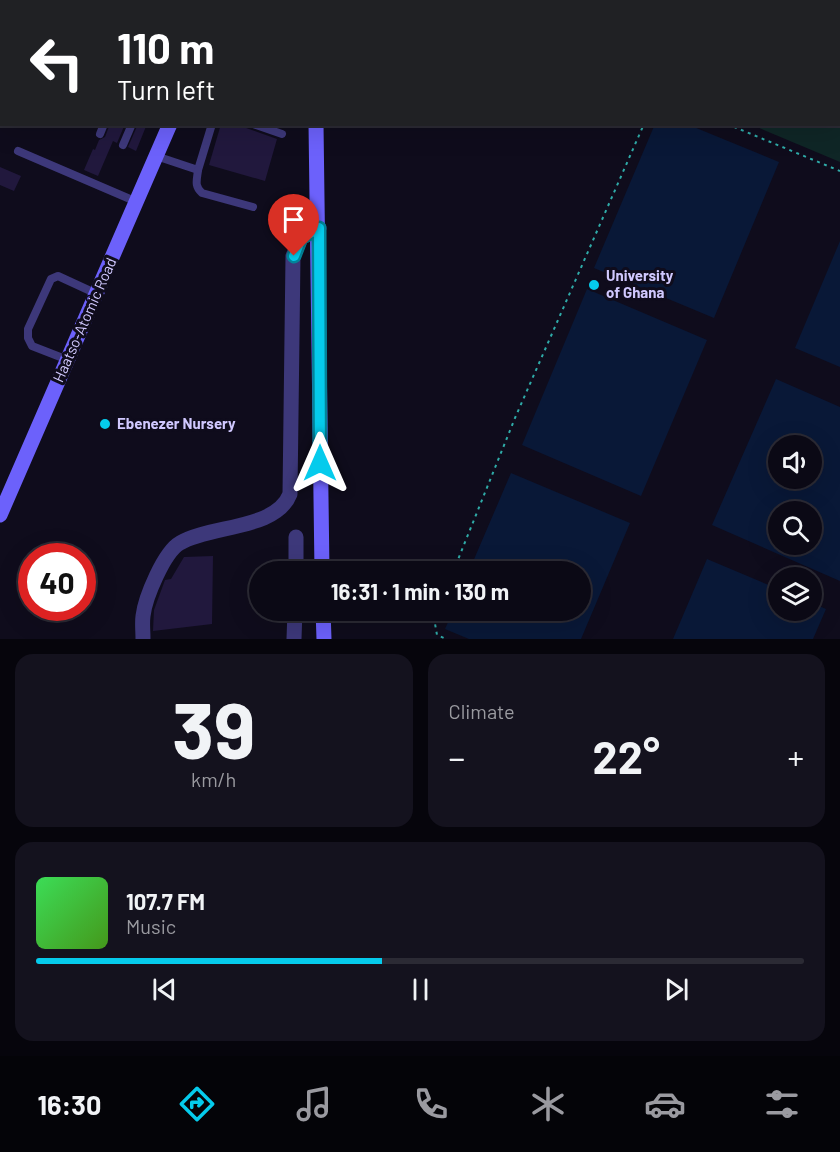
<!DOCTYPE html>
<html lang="en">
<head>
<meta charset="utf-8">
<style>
  :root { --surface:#0b0915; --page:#14121e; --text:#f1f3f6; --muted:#9a9aa0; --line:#2b2a34; --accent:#05cbec }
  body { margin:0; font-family:Barlow,sans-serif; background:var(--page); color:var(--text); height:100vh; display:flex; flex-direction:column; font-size:22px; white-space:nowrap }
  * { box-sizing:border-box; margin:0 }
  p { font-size:20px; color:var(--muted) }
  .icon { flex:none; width:33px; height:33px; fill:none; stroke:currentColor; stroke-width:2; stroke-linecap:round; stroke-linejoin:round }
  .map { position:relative; height:639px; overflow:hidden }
  .drawer { display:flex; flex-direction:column; gap:15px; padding:15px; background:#06050c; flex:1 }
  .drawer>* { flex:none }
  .hud { position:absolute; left:0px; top:0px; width:840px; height:126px; box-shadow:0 6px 24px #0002,0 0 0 2px var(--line); background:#202124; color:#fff; overflow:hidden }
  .tools { position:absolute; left:768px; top:435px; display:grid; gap:12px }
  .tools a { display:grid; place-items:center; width:54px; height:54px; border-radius:50%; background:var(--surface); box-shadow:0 6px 24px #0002,0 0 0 2px var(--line); font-size:30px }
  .speed { position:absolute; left:18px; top:543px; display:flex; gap:12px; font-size:30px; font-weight:700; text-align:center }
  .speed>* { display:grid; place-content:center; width:78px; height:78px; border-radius:50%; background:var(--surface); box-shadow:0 6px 24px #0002,0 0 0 2px var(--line); line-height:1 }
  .speed .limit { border:9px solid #d22; background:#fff; color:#111 }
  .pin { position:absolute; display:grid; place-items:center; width:51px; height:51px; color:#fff; margin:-62px -26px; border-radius:50% 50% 50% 0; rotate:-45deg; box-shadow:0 0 6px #0007 }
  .pin .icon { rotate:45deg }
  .me { position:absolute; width:66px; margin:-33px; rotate:0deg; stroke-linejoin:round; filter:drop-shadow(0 0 4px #0008) }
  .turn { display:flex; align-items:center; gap:21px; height:126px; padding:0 18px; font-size:27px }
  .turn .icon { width:78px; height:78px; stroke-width:2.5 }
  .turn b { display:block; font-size:42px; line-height:51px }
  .big { font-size:45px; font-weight:700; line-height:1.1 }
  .drawer .widget { flex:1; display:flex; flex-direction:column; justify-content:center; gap:9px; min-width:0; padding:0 21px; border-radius:18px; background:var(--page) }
  .drawer .dial { align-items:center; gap:0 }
  .dial b { font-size:78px; line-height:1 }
  .song { display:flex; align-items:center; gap:18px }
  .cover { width:72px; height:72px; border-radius:9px; background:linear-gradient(135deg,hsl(130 70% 55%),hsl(100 70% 35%)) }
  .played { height:6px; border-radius:3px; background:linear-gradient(90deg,var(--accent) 45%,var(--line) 45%) }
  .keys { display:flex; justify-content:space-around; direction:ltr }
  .heat { display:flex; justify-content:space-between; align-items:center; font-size:33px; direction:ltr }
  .drawer .tiles { flex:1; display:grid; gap:15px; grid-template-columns:1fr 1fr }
  .widget:last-child { grid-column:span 2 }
  .trip { position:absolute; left:249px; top:561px; width:342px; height:60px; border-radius:30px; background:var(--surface); box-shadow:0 6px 24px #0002,0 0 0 2px var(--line); font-weight:700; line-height:60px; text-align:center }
  .tab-bar { display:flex; height:96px; justify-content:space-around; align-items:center; background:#040408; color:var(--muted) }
  .tab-bar .icon { width:42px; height:42px }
  .tab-bar .active { color:var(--accent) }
  .tab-bar b { font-size:27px; color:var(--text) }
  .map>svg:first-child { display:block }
  .green { fill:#0f2626 }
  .water { fill:#091837; fill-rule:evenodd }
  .building { fill:#21183d }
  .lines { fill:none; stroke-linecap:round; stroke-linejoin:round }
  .path { stroke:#2faba8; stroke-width:2; stroke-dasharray:3 4.5; stroke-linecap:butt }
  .lane { stroke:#3d387a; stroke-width:8 }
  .street { stroke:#3d387a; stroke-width:15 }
  .secondary { stroke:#6c61fb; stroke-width:15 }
  .route-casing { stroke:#038499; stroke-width:15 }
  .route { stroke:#05cbec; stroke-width:10 }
  .poi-dot { fill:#05cbec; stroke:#0f0c1c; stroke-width:2 }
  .labels { text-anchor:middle; stroke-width:6; stroke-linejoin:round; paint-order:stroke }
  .poi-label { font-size:15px; font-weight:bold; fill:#d0c8fe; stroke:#0f0c1c; text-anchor:start }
  .street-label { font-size:15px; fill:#d0c8fe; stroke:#0f0c1c }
</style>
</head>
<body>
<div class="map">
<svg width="840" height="639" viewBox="0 0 840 639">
  <rect width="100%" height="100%" fill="#0f0c1c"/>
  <path class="green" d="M461,0H840V162L752,125L838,124V2Z"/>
  <g class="water">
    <path d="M655,124L689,125L779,162L714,318L594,268Z"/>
    <path d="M840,241V367L795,348Z"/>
    <path d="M587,289L707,340L641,496L522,445Z"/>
    <path d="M776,379L840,407V581L712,525ZM778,446H812V478H778ZM778,512H812V544H778Z"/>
    <path d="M511,473L630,523L581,639H469L445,629L453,611L580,610V572L469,571Z"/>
    <path d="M707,559L778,589V610H812V603L826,609L813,639H673Z"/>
  </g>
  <g class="building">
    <path d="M110,124H125L117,143L113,141L98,176L84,170L93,149L95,150L99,140L105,137Z"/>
    <path d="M138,124H147L136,151L128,147Z"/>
    <path d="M221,124H235L277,139L265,181L209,165Z"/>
    <path d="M0,167L21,176L14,191L0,185Z"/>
    <path d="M213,556L212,624L153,631L154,610L165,580L171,579L184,557Z"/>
  </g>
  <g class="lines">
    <g class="path">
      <path d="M727,124L840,171"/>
      <path d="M453,572L515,418L644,124"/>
      <path d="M437,610L434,618L437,635L446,639"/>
    </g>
    <g class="lane">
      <path d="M253,124L282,134"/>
      <path d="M100,134L104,124"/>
      <path d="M123,145L132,124"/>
      <path d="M18,151L137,202"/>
      <path d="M156,156L198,170L212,124"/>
      <path d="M198,170C197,180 194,186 202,193L253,207"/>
      <path d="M68,360L32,346L28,338V329L51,279L58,276L97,294"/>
    </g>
    <g class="street">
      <path d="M296,572V537"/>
      <path d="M143,639C143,631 142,623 143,616C145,598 164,552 180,543C210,525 276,530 290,494L293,256L301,238L319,228"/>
      <path d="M294,639L295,610"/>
    </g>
    <g class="secondary">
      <path d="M314,0V2"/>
      <path d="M222,2L223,0"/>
      <path d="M316,124L322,572"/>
      <path d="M0,515L170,124"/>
      <path d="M323,610L324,639"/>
    </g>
  </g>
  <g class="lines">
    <g class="route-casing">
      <path id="route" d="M294,256L301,238L319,228L320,463"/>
    </g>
    <use href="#route" class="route"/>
  </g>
  <g class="poi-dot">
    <circle cx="594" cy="285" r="6"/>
    <circle cx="105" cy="424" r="6"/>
  </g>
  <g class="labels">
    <g class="poi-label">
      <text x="606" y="281">University<tspan x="606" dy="17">of Ghana</tspan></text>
      <text x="117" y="429">Ebenezer Nursery</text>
    </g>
    <g class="street-label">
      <text transform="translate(85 320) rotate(-66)" y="5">Haatso-Atomic Road</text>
    </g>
  </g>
</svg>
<div class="tools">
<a><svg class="icon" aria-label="sound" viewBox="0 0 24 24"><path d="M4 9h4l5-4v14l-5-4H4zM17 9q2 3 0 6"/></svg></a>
<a><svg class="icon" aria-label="search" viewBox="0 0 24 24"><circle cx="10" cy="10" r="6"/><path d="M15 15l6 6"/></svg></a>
<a><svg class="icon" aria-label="layers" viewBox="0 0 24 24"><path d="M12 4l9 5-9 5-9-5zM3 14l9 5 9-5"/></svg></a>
</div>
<div class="speed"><div class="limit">40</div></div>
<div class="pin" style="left:294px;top:256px;background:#d93025"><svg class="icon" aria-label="arrive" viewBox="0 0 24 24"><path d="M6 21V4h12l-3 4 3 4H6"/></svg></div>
<svg class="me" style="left:320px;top:463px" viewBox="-20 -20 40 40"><path d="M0-17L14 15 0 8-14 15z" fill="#05cbec" stroke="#fff" stroke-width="4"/></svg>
<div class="trip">16:31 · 1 min · 130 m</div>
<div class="hud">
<div class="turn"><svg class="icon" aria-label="left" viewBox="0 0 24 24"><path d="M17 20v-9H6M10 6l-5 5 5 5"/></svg><div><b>110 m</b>Turn left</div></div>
</div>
</div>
<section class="drawer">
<div class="tiles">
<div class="widget dial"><b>39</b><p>km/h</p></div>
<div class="widget"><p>Climate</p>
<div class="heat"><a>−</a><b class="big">22°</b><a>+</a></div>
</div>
<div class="widget">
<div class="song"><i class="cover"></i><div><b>107.7 FM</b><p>Music</p></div></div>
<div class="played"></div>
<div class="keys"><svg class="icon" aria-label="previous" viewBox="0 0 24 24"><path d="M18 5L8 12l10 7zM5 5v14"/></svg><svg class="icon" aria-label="pause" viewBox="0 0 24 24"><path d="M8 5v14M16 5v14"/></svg><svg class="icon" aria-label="next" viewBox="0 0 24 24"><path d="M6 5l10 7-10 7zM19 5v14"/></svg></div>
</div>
</div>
</section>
<nav class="tab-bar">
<b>16:30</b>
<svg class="icon active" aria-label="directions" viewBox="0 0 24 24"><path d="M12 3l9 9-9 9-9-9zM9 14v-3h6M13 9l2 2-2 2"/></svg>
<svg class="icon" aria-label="music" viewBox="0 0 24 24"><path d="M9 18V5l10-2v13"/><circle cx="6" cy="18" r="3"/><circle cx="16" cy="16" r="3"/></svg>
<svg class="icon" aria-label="phone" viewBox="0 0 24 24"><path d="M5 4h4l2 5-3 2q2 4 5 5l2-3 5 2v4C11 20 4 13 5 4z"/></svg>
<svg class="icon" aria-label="climate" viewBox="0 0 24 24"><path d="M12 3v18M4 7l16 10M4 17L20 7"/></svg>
<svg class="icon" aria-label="car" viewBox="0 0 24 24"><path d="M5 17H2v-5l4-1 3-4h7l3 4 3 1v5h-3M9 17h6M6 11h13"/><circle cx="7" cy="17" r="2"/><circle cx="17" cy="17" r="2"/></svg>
<svg class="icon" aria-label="filters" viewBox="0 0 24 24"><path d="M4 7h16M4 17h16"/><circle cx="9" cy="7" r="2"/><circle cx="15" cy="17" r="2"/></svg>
</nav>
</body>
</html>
